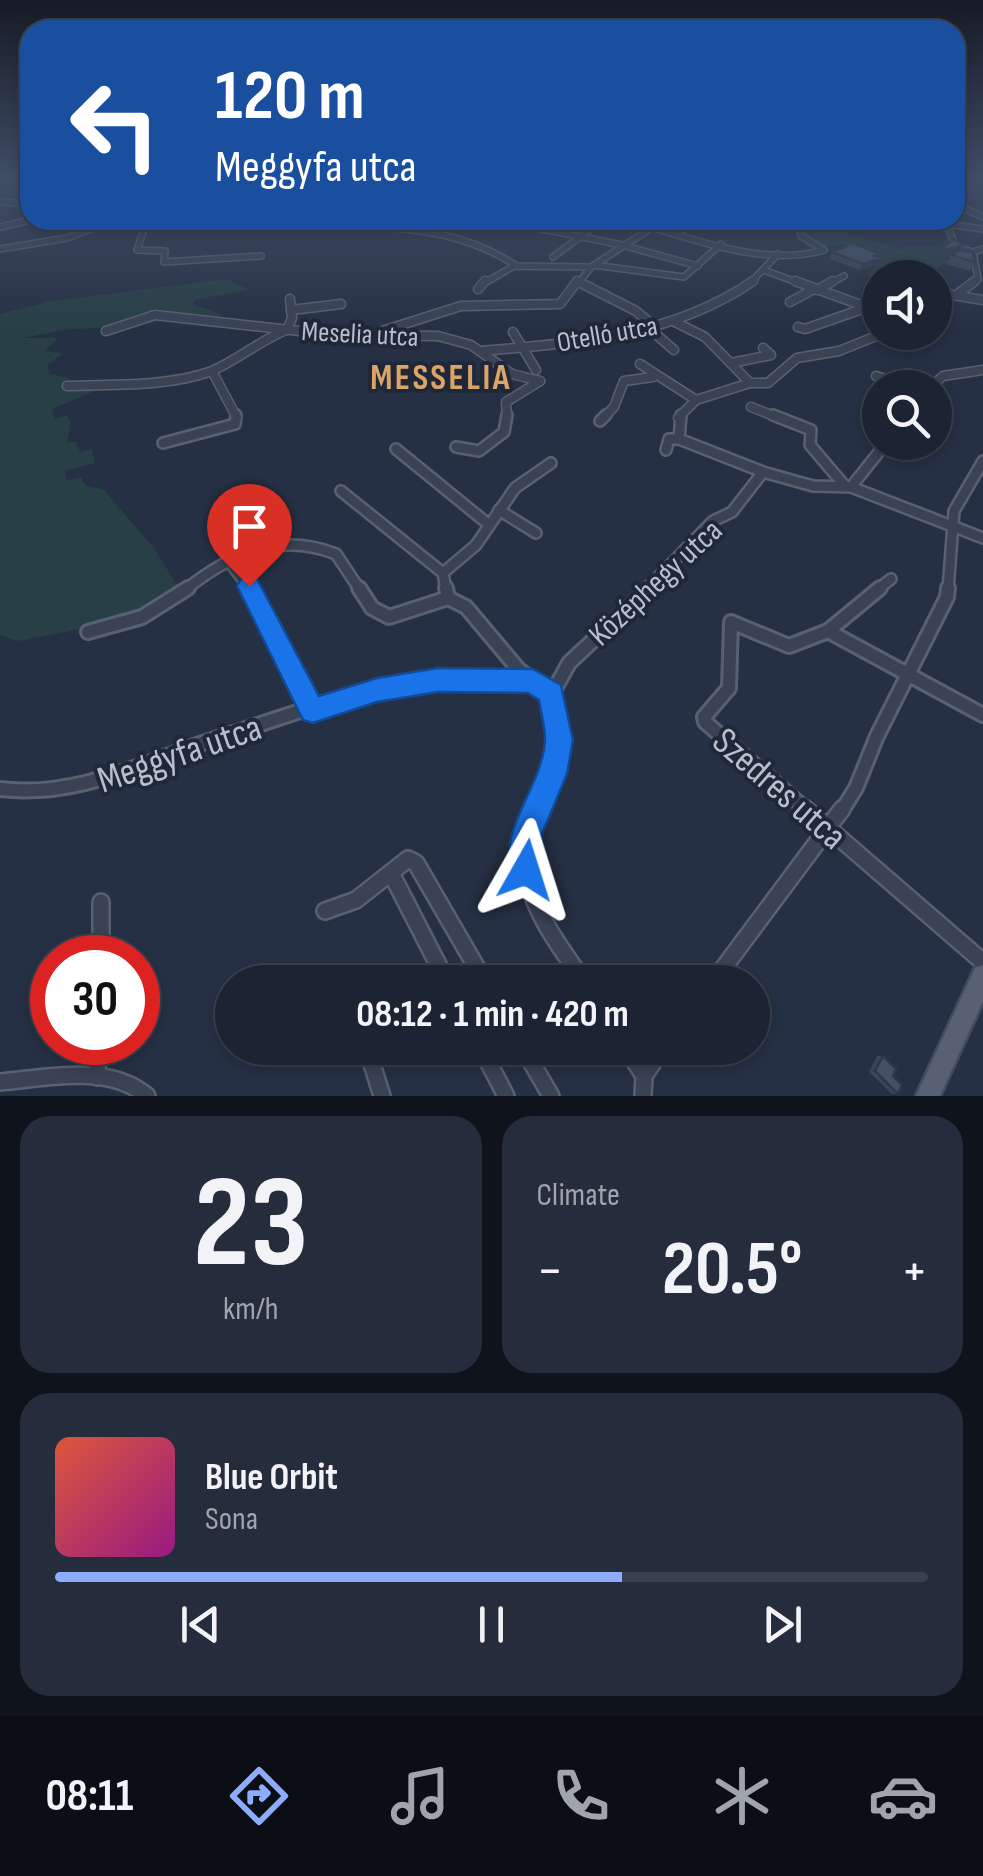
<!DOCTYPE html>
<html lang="en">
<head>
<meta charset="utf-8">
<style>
  :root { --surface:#1c2433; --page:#252c3b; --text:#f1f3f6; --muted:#a0a4ac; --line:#3a414e; --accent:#8dacfd }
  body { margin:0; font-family:"Sofia Sans Condensed",sans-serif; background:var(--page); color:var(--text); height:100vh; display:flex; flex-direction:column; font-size:38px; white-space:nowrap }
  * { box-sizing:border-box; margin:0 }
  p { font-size:32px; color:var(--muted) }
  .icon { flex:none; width:55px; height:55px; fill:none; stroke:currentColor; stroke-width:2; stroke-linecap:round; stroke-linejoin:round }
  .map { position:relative; height:1096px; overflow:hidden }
  .side { display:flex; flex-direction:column; gap:20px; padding:20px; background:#0f141c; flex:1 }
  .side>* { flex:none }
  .banner { position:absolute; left:20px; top:20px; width:945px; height:210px; border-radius:30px; box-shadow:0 5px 15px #0003,0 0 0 2px var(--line); background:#1a4fa0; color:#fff; overflow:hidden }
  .controls { position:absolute; left:862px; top:260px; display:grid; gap:20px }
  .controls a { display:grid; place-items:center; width:90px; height:90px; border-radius:50%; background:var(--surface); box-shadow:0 5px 15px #0003,0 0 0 2px var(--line); font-size:50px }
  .speed { position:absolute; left:30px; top:935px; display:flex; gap:20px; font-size:50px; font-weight:700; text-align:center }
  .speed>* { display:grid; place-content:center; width:130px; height:130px; border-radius:50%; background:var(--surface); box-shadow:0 5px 15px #0003,0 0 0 2px var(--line); line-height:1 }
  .speed .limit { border:15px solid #d22; background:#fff; color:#111 }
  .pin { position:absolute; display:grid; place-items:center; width:85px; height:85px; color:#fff; margin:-102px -42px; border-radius:50% 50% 50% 0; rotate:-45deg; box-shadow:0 0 10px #0007 }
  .pin .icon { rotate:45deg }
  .me { position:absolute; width:110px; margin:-55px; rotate:6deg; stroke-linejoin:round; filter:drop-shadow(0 0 8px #0008) }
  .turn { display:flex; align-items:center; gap:35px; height:210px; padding:0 30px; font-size:45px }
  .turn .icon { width:130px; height:130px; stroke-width:2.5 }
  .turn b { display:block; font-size:70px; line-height:85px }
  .big { font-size:75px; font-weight:700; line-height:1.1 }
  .side .widget { flex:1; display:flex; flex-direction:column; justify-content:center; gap:15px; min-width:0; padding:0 35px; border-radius:30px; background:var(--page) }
  .side .dial { align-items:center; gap:0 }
  .dial b { font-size:130px; line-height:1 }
  .song { display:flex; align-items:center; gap:30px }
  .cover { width:120px; height:120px; border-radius:15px; background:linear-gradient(135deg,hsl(10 70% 55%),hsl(310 70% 35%)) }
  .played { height:10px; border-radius:5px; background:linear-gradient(90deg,var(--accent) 65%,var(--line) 65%) }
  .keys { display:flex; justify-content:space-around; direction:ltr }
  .heat { display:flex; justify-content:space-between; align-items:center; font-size:55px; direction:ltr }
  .side .tiles { flex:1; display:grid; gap:20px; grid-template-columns:1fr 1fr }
  .widget:last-child { grid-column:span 2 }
  .trip { position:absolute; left:215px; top:965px; width:555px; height:100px; border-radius:50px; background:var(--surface); box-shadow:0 5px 15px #0003,0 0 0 2px var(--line); font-weight:700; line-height:100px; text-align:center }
  .dock { display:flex; height:160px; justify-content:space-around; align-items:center; background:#0b0e14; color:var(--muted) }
  .dock .icon { width:70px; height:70px }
  .dock .active { color:var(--accent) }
  .dock b { font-size:45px; color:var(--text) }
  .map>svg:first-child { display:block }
  .green { fill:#283f45 }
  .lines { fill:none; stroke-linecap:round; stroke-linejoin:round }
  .minor-far4-casing { stroke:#596071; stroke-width:8 }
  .minor-far3-casing { stroke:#596071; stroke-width:11 }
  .minor-far2-casing { stroke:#596071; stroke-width:14 }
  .minor-far1-casing { stroke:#596071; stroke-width:18 }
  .minor-casing { stroke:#596071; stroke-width:20 }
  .major-casing { stroke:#444b5d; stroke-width:5 }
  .minor-far4 { stroke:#3a4254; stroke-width:5 }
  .minor-far3 { stroke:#3a4254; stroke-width:8 }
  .minor-far2 { stroke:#3a4254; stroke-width:9 }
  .minor-far1 { stroke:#3a4254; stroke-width:12 }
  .minor { stroke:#3a4254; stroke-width:15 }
  .major { fill:#586174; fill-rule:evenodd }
  .wall { fill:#3b4458 }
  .shaded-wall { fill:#303747 }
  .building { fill:#454f66; stroke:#303747; stroke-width:2.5 }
  .route { fill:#1a73e8; stroke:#114b97; stroke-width:2.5 }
  .labels { text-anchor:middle; stroke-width:8; stroke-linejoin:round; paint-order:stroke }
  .far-street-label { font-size:28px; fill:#b8becd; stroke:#1f2739 }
  .street-label { font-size:32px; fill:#b8becd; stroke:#1f2739 }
  .far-district-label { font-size:35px; font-weight:bold; letter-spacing:2.5px; fill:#dca565; stroke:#1f2739 }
  .near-street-label { font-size:38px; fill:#b8becd; stroke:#1f2739 }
</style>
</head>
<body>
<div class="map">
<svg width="983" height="1096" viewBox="0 0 983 1096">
  <rect width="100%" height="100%" fill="#263044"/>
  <g class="green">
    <path d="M808,221L900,250L908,246L949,247L936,256L949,261L921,277L906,272C895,281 879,279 867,276L879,261L839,244L826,248L806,237L801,227Z"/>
    <path d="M226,279L248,289L196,300L193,304L222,315L219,317L149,313L101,328L71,329L22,338H58L45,351L63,353L47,365L50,374L67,377L76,388L97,390L52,409L55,419L67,415L71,423L67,443L76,441L80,452L92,449L95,463L65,471L66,480L81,477L86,486L103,489L154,548L178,587L132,619L18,641L0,635V314L52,301Z"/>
  </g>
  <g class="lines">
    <g class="minor-far4-casing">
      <g id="minor-far4">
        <path d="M955,181L962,179"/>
        <path d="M0,202L30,204"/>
        <path d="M955,204L983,217"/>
        <path d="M147,220L137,250L165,251L164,262L261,256"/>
        <path d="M357,220L364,226C419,229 468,234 515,265"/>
        <path d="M497,220L622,245L698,266"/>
        <path d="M628,220C687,237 763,268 824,250L801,236L799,226L805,220"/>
        <path d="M918,220L983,229"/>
        <path d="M947,226L956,247L973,252L983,249"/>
        <path d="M0,227L30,220"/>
        <path d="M676,233L701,220"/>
        <path d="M0,249L67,238L115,220"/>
        <path d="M553,257L602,220"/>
        <path d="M594,265L684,277L721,244"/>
        <path d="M766,271L802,284"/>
        <path d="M483,284L514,266L590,267"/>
        <path d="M578,284L591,267L653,227"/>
        <path d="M749,284L778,254"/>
        <path d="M829,284L844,276"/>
        <path d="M971,284L978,279L973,252"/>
      </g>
    </g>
    <g class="minor-far3-casing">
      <g id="minor-far3">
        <path d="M577,281L636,311L655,327"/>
        <path d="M795,281L880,312"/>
        <path d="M478,289L485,281"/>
        <path d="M817,290L833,281"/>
        <path d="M935,292L983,300"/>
        <path d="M959,293L975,281"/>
        <path d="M790,302L814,289"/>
        <path d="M291,310L341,304"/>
        <path d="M673,321L705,337L750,383"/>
        <path d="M798,327L805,329L865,308"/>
        <path d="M650,329L674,350"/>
        <path d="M287,330L292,318L290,299"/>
        <path d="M106,331L155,315L336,335L438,336L471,345L512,374L540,381"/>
        <path d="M382,331L461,306L560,304L576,283"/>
        <path d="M513,332L536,370"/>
        <path d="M481,351C575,343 672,337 753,281"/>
        <path d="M731,363L771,355L763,348"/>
        <path d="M640,364L696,400L750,383H768L797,358L839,351L886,332"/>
        <path d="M212,371L237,418"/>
        <path d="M876,376L915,388"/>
        <path d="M67,386C114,384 165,387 209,372C233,363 259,341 286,330"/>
        <path d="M930,388L943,376L983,370"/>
        <path d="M751,407L779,418"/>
        <path d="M507,418L506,402L540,381"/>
        <path d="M603,418L614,407L624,381L653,377"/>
        <path d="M678,418L696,400"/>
      </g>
    </g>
    <g class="minor-far2-casing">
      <g id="minor-far2">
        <path d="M773,415L811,430L810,445L845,486"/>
        <path d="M600,421L606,415"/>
        <path d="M679,439L763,472L813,486L851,487L983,538"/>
        <path d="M679,439L681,415"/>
        <path d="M163,443L235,424L236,415"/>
        <path d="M456,447L479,451L504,432L507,415"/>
        <path d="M396,449L488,524"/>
        <path d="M666,450L669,439H679"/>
        <path d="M851,487L887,442"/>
        <path d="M341,491L443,573"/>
        <path d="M499,510L536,533"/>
        <path d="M228,560L251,590"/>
        <path d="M185,590C229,555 278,531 336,554L360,590"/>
        <path d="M446,590L443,573L476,545L515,488L551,463"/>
        <path d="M646,590L713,521L732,512L763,472"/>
        <path d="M877,590L891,579"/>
        <path d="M948,590L954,511L983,461"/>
      </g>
    </g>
    <g class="minor-far1-casing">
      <g id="minor-far1">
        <path d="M250,588L313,710"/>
        <path d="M359,588L372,608L389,617L448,598L466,607L519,670L552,694C563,740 551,770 534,812"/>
        <path d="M446,588L448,598"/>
        <path d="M828,631L983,715"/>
        <path d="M88,632L142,617L188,588"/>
        <path d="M552,694L569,663L649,588"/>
        <path d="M0,789C81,799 151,758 227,735C295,714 369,683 441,680C471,679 502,681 532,681"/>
        <path d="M809,812L705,722L704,717L729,688L731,622L789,646L828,631L880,588"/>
        <path d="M841,812L856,788L877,736L947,597L948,588"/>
      </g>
    </g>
    <g class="minor-casing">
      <g id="minor">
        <path d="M535,809C507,880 546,926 584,982"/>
        <path d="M806,809L983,962"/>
        <path d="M392,875L447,982"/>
        <path d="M101,902V958"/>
        <path d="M325,911L356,900L408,859L416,863L485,982"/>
        <path d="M343,976L346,982"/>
        <path d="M713,982L842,809"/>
        <path d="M367,1048L382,1096"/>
        <path d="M481,1048L506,1096"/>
        <path d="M523,1048L551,1096"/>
        <path d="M626,1048L644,1076"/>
        <path d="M97,1077L98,1042"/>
        <path d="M0,1082C47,1078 108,1063 147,1096"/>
        <path d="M643,1096L644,1076L663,1048"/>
      </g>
    </g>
    <g class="major-casing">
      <path id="major" d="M983,965V1001L940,1096H916L975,968Z"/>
    </g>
    <use href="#minor-far4" class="minor-far4"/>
    <use href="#minor-far3" class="minor-far3"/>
    <use href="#minor-far2" class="minor-far2"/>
    <use href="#minor-far1" class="minor-far1"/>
    <use href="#minor" class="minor"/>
    <use href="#major" class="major"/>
  </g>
  <g class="wall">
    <path d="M961,250L975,262L970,271L946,264L951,256L932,261L937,252Z"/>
    <path d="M832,252L880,254L878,265L860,270L829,259Z"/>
    <path d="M887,270L903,272L896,278H887L884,276Z"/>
    <path d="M877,1056H883L893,1076L898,1094H892L869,1072Z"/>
  </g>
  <g class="shaded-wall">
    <path d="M963,245L958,254L932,261L937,252Z"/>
    <path d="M880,254L877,260L882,258L878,265L860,270L863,264Z"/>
  </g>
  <g class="building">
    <path d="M954,239L963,245L937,252Z"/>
    <path d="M853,243L880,254L875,256L882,258L863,264L832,252Z"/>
    <path d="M960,250L973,252L975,262L951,255Z"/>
    <path d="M896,262L906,265L897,273L887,270Z"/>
    <path d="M883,1056L896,1069L893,1076L902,1085L898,1094L875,1071Z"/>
  </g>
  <linearGradient id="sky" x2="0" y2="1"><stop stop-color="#151a25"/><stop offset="0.54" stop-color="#414e67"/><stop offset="1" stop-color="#414e67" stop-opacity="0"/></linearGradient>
  <rect width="983" height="332" fill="url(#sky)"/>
  <path class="route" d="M249,576L257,579L319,696L377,678L438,668L533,669L561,685L573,740L567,774L541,836L542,870L538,882L526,887L514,882C493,830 543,790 545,739C545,727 541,713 539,700L528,693L438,692L377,702L313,723L303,720L237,586L241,579Z"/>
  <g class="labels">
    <g class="far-street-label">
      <text transform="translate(360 333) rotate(3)" y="10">Meselia utca</text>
      <text transform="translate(607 333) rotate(-10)" y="10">Otelló utca</text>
    </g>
    <g class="street-label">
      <text transform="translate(655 582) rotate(-43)" y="11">Középhegy utca</text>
    </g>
    <g class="far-district-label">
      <text x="441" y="389">MESSELIA</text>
    </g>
    <g class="near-street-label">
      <text transform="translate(179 753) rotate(-19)" y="13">Meggyfa utca</text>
      <text transform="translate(780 788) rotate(41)" y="13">Szedres utca</text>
    </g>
  </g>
</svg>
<div class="controls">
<a><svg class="icon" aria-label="sound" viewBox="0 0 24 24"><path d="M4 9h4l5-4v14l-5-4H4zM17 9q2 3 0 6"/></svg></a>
<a><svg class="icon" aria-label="search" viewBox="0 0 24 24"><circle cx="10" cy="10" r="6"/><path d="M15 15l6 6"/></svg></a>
</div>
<div class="speed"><div class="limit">30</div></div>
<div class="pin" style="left:249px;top:586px;background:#d93025"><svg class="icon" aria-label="arrive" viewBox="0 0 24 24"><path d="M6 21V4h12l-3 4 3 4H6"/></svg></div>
<svg class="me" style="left:526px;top:870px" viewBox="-20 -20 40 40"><path d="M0-17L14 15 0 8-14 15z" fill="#1a73e8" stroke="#fff" stroke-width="4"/></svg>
<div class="trip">08:12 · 1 min · 420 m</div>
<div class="banner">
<div class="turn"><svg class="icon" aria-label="left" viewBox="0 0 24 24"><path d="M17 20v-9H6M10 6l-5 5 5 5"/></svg><div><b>120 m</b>Meggyfa utca</div></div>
</div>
</div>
<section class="side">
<div class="tiles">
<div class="widget dial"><b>23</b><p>km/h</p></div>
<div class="widget"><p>Climate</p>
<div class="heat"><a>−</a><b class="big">20.5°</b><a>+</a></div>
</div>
<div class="widget">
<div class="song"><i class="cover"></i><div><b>Blue Orbit</b><p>Sona</p></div></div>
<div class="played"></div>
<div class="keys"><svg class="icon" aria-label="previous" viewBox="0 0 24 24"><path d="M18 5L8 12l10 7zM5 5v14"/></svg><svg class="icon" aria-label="pause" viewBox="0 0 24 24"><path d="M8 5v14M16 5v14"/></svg><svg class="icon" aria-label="next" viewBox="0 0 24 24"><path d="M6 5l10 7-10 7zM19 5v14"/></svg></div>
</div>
</div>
</section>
<nav class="dock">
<b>08:11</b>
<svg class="icon active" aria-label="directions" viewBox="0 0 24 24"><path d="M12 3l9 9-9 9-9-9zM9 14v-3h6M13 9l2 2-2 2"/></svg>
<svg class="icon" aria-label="music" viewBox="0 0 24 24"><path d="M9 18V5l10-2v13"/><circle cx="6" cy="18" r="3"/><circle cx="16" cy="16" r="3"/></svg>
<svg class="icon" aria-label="phone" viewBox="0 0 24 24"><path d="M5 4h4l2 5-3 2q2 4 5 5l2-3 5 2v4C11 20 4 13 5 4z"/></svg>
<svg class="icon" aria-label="climate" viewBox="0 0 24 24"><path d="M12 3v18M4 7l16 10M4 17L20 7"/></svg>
<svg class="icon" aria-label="car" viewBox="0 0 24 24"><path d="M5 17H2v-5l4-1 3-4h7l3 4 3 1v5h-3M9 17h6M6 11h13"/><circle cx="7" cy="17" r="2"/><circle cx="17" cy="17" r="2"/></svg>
</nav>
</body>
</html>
